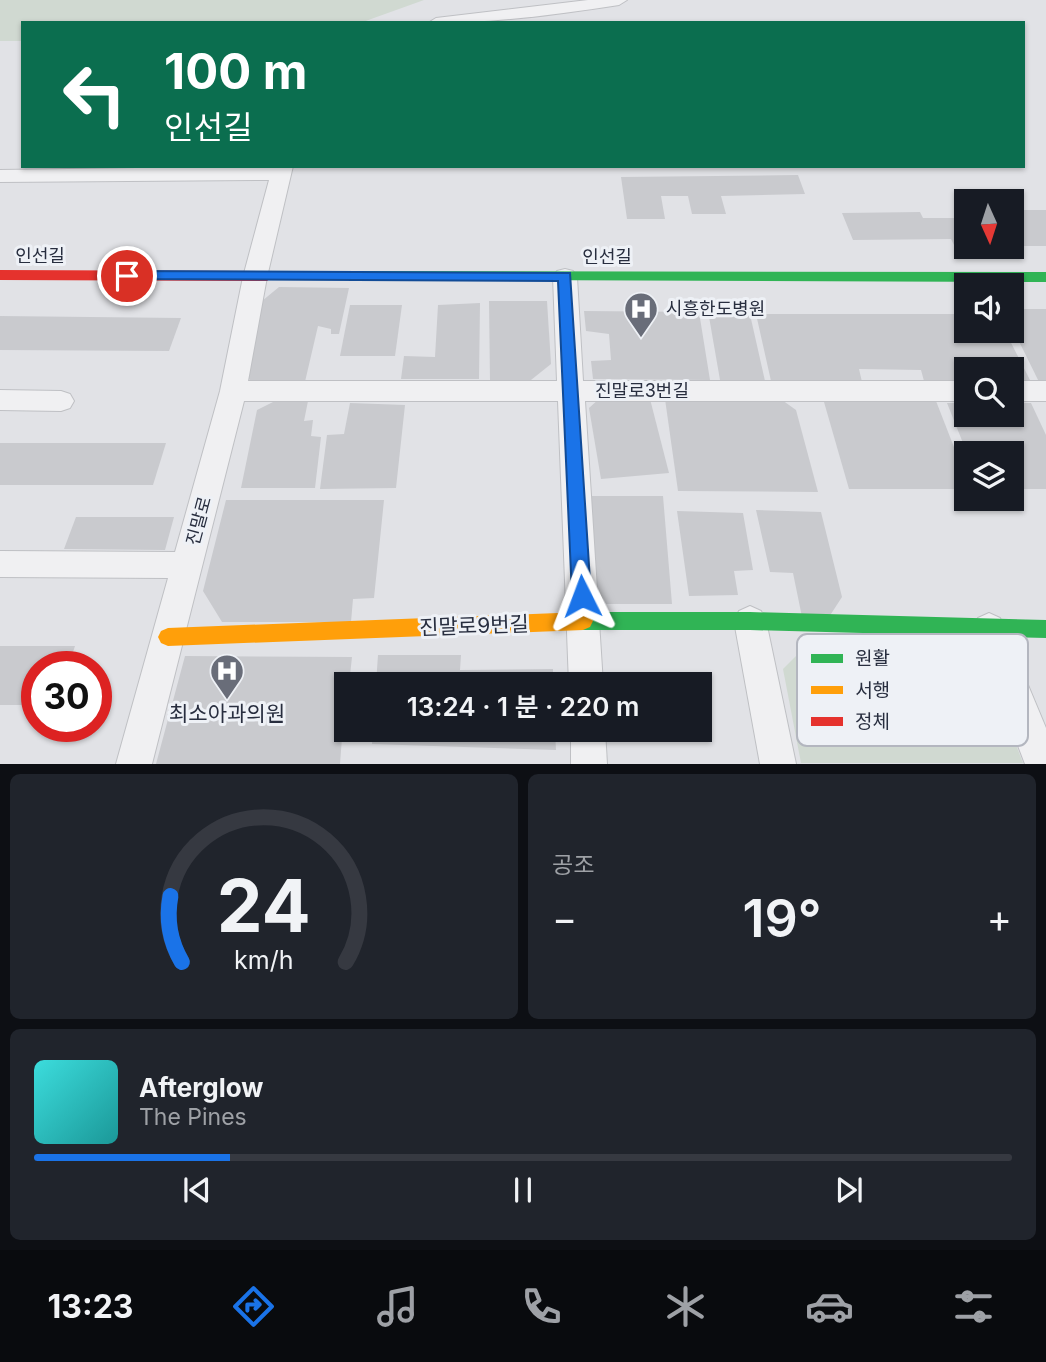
<!DOCTYPE html>
<html lang="ko">
<head>
<meta charset="utf-8">
<style>
  :root { --surface:#171b24; --page:#20242c; --text:#f1f3f6; --muted:#9ea1a6; --line:#363941; --accent:#1a73e8 }
  body { margin:0; font-family:Inter,"Noto Sans KR",sans-serif; background:var(--page); color:var(--text); height:100vh; display:flex; flex-direction:column; font-size:26px; white-space:nowrap }
  * { box-sizing:border-box; margin:0 }
  p { font-size:23px; color:var(--muted) }
  .icon { flex:none; width:38px; height:38px; fill:none; stroke:currentColor; stroke-width:2; stroke-linecap:round; stroke-linejoin:round }
  .map { position:relative; height:764px; overflow:hidden }
  .drawer { display:flex; flex-direction:column; gap:10px; padding:10px; background:#0d0f14; flex:1 }
  .drawer>* { flex:none }
  .hud { position:absolute; left:21px; top:21px; width:1004px; height:147px; border-radius:0px; box-shadow:0 2px 5px #0004; background:#0b6e4f; color:#fff; overflow:hidden }
  .needle { width:46px; rotate:177deg }
  .fabs { position:absolute; left:954px; top:189px; display:grid; gap:14px }
  .fabs a { display:grid; place-items:center; width:70px; height:70px; border-radius:0px; background:var(--surface); box-shadow:0 2px 5px #0004; font-size:35px }
  .speed { position:absolute; left:21px; top:651px; display:flex; gap:14px; font-size:35px; font-weight:700; text-align:center }
  .speed>* { display:grid; place-content:center; width:91px; height:91px; border-radius:50%; background:var(--surface); box-shadow:0 2px 5px #0004; line-height:1 }
  .speed .limit { border:10px solid #d22; background:#fff; color:#111 }
  .pin { position:absolute; display:grid; place-items:center; width:60px; height:60px; color:#fff; margin:-30px; border:4px solid #fff; border-radius:50%; box-shadow:0 2px 7px #0007 }
  .me { position:absolute; width:77px; margin:-38px; rotate:357deg; stroke-linejoin:round; filter:drop-shadow(0 0 5px #0008) }
  .turn { display:flex; align-items:center; gap:24px; height:147px; padding:0 28px; font-size:32px }
  .turn .icon { width:91px; height:91px; stroke-width:2.5 }
  .turn b { display:block; font-size:49px; line-height:60px }
  .big { font-size:52px; font-weight:600; line-height:1.1 }
  .drawer .tile { flex:1; display:flex; flex-direction:column; justify-content:center; gap:10px; min-width:0; padding:0 24px; border-radius:10px; background:var(--page) }
  .drawer .dial { align-items:center; gap:0 }
  .dial svg { height:182px; overflow:visible; fill:none; stroke:var(--line); stroke-width:7; stroke-linecap:round; text-anchor:middle }
  .dial text { fill:var(--text); stroke:none }
  .song { display:flex; align-items:center; gap:21px }
  .cover { width:84px; height:84px; border-radius:10px; background:linear-gradient(135deg,hsl(180 70% 55%),hsl(180 70% 35%)) }
  .played { height:7px; border-radius:4px; background:linear-gradient(90deg,var(--accent) 20%,var(--line) 20%) }
  .keys { display:flex; justify-content:space-around; direction:ltr }
  .heat { display:flex; justify-content:space-between; align-items:center; font-size:38px; direction:ltr }
  .drawer .tiles { flex:1; display:grid; gap:10px; grid-template-columns:1fr 1fr }
  .tile:last-child { grid-column:span 2 }
  .trip { position:absolute; left:334px; top:672px; width:378px; height:70px; border-radius:0px; background:var(--surface); box-shadow:0 2px 5px #0004; font-weight:600; line-height:70px; text-align:center }
  .tabs { display:flex; height:112px; justify-content:space-around; align-items:center; background:#090b0e; color:var(--muted) }
  .tabs .icon { width:49px; height:49px }
  .tabs .current { color:var(--accent) }
  .tabs b { font-size:32px; color:var(--text) }
  .map>svg:first-child { display:block }
  .green { fill:#d0d9d1 }
  .building { fill:#c9cace }
  .lines { fill:none; stroke-linecap:round; stroke-linejoin:round }
  .street-casing { stroke:#bfc0c4; stroke-width:2 }
  .street { fill:#f0f0f2; fill-rule:evenodd }
  .fast { fill:#30b455; fill-rule:evenodd }
  .slow { fill:#ff9f0a; fill-rule:evenodd }
  .jam { fill:#e5322d; fill-rule:evenodd }
  .route { fill:#1a73e8; stroke:#114b97; stroke-width:2 }
  .labels { text-anchor:middle; stroke-width:6; stroke-linejoin:round; paint-order:stroke }
  .street-label { font-size:18px; fill:#282e3f; stroke:#eef1f6 }
  .poi-label { font-size:18px; fill:#282e3f; stroke:#eef1f6; text-anchor:start }
  .near-street-label { font-size:21px; fill:#282e3f; stroke:#eef1f6 }
  .near-poi-label { font-size:21px; fill:#282e3f; stroke:#eef1f6 }
  .key { fill:#eef1f6; stroke:#b3b6bf; stroke-width:2 }
  .key-label { font-size:19px; fill:#282e3f }
</style>
</head>
<body>
<div class="map">
<svg width="1046" height="764" viewBox="0 0 1046 764">
  <rect width="100%" height="100%" fill="#e1e2e6"/>
  <g class="green">
    <path d="M0,0H424L360,23H23V41H0Z"/>
    <path d="M961,643L985,665L1023,763H801L783,669L803,649Z"/>
  </g>
  <g class="building">
    <path d="M798,175L805,194L721,196L726,214H692L688,196H661L665,219H627L621,177Z"/>
    <rect x="1012" y="210" width="34" height="36"/>
    <path d="M955,211H966V247H955L951,239L853,240L842,213L920,212L923,218H959Z"/>
    <path d="M279,287L349,288L339,334H331V329L318,326L304,386H259L243,375L262,301Z"/>
    <path d="M489,301H547L551,364L531,380L490,381Z"/>
    <path d="M480,303L479,379H401L404,356L435,357L438,305Z"/>
    <path d="M350,305H402L395,356H340Z"/>
    <path d="M1012,309H1046V386H1041L1012,327Z"/>
    <path d="M749,310L765,381L720,380L708,311Z"/>
    <path d="M584,311L699,312L710,380L593,379L591,361L611,360L609,334L586,331Z"/>
    <path d="M756,314H966V331H1005L1030,380L1012,381V369H966V381H924L921,370L859,369L862,382L771,381Z"/>
    <path d="M0,316L181,318L169,351L0,350Z"/>
    <path d="M599,399H650L669,473L601,479L589,408Z"/>
    <path d="M665,399L782,400L796,410L818,492L678,491Z"/>
    <path d="M275,401H308L304,421L313,420L311,436L321,437L315,488H241L257,410Z"/>
    <path d="M936,401L966,478V489H849L824,402Z"/>
    <path d="M350,403L405,405L396,488L320,489L327,435L344,434Z"/>
    <path d="M947,403H966V415H1012V403H1031L1046,435V489H1012V453H967Z"/>
    <path d="M0,443H166L153,485H0Z"/>
    <path d="M591,496H663L672,604H606L595,586Z"/>
    <path d="M226,500H384L374,598L353,599L351,622H222L203,591Z"/>
    <path d="M756,510L821,512L842,597L829,617H802L793,573L770,572Z"/>
    <path d="M677,511L743,513L753,570L734,571L738,595L689,596Z"/>
    <path d="M76,517H174L165,550L64,549Z"/>
    <path d="M0,646H75L68,667H37V705H0Z"/>
    <path d="M378,655H461L460,670L553,669V684H376Z"/>
    <path d="M185,656L352,657L349,684H346L340,764H156Z"/>
    <path d="M373,730H555L556,750L372,744Z"/>
  </g>
  <g class="lines">
    <g class="street-casing">
      <g id="street">
        <path d="M588,0H627L619,5C555,15 493,23 428,23L436,18Z"/>
        <path d="M272,166H293L267,277L248,381H557L553,277L557,271L565,269L573,271L577,277L583,381H966V401H585L603,684H569L558,401H244L152,764H116L168,578L0,577V551L175,552L220,391L243,277L269,180L0,182V170Z"/>
        <rect x="1012" y="381" width="34" height="20"/>
        <path d="M0,390L61,391L70,394L74,401L70,408L61,411L0,410Z"/>
        <path d="M750,606L761,611L766,621L796,764H760L734,621L739,611Z"/>
        <path d="M989,613L1000,618L1046,728V764H1025L973,628L978,618Z"/>
        <path d="M571,730H605L607,764H571Z"/>
      </g>
    </g>
    <use href="#street" class="street"/>
    <g class="fast">
      <path d="M267,271L1046,272V282L262,279L260,276L262,273Z"/>
      <path d="M583,612H750L1046,620V638L750,630H583L576,627L573,621L576,615Z"/>
    </g>
    <path class="slow" d="M583,612L590,615L593,621L590,627L583,630L168,646L161,643L158,637L161,631L168,628Z"/>
    <path class="jam" d="M0,270L267,271L274,276L267,281L0,280Z"/>
  </g>
  <path class="route" d="M127,271L570,273L591,596L588,602L582,604L575,602L572,596L558,281L122,279V272Z"/>
  <defs>
    <g id="hospital-pin" transform="scale(1.75)"><path d="M0 17L-7.5 6A9.5 9.5 0 1 1 7.5 6Z" fill="#696d79" stroke="#eef1f6"/><path d="M-5-5h3v3.5h4V-5h3V5h-3V1.5h-4V5h-3Z" fill="#fff"/></g>
  </defs>
  <g fill-rule="evenodd">
    <use href="#hospital-pin" x="641" y="309"/>
    <use href="#hospital-pin" x="227" y="671"/>
  </g>
  <g class="labels">
    <g class="street-label">
      <text x="40" y="262">인선길</text>
      <text x="607" y="263">인선길</text>
      <text x="642" y="397">진말로3번길</text>
      <text transform="translate(199 521) rotate(-75)" y="6">진말로</text>
    </g>
    <g class="poi-label">
      <text x="666" y="315">시흥한도병원</text>
    </g>
    <g class="near-street-label">
      <text transform="translate(474 626) rotate(-2)" y="7">진말로9번길</text>
    </g>
    <g class="near-poi-label">
      <text x="227" y="721">최소아과의원</text>
    </g>
  </g>
  <rect x="797" y="634" width="231" height="112" rx="10" class="key"/>
  <rect x="811" y="654" width="32" height="9" fill="#30b455"/>
  <rect x="811" y="686" width="32" height="8" fill="#ff9f0a"/>
  <rect x="811" y="717" width="32" height="9" fill="#e5322d"/>
  <g class="key-label">
    <text x="855" y="665">원활</text>
    <text x="855" y="697">서행</text>
    <text x="855" y="728">정체</text>
  </g>
</svg>
<div class="fabs">
<a><svg class="needle" viewBox="-14 -14 28 28"><path d="M0-13l5 13h-10z" fill="#e53935"/><path d="M0 13l5-13h-10z" fill="#9ea1a6"/></svg></a>
<a><svg class="icon" aria-label="sound" viewBox="0 0 24 24"><path d="M4 9h4l5-4v14l-5-4H4zM17 9q2 3 0 6"/></svg></a>
<a><svg class="icon" aria-label="search" viewBox="0 0 24 24"><circle cx="10" cy="10" r="6"/><path d="M15 15l6 6"/></svg></a>
<a><svg class="icon" aria-label="layers" viewBox="0 0 24 24"><path d="M12 4l9 5-9 5-9-5zM3 14l9 5 9-5"/></svg></a>
</div>
<div class="speed"><div class="limit">30</div></div>
<div class="pin" style="left:127px;top:276px;background:#d93025"><svg class="icon" aria-label="arrive" viewBox="0 0 24 24"><path d="M6 21V4h12l-3 4 3 4H6"/></svg></div>
<svg class="me" style="left:582px;top:596px" viewBox="-20 -20 40 40"><path d="M0-17L14 15 0 8-14 15z" fill="#1a73e8" stroke="#fff" stroke-width="4"/></svg>
<div class="trip">13:24 · 1 분 · 220 m</div>
<div class="hud">
<div class="turn"><svg class="icon" aria-label="left" viewBox="0 0 24 24"><path d="M17 20v-9H6M10 6l-5 5 5 5"/></svg><div><b>100 m</b>인선길</div></div>
</div>
</div>
<section class="drawer">
<div class="tiles">
<div class="tile dial"><svg viewBox="0 0 100 80">
<path d="M14 69A42 42 0 1 1 86 69"/>
<path d="M14 69A42 42 0 0 1 9 40" stroke="#1a73e8"/>
<text x="50" y="56" font-size="32" font-weight="700">24</text>
<text x="50" y="72" font-size="11">km/h</text>
</svg></div>
<div class="tile"><p>공조</p>
<div class="heat"><a>−</a><b class="big">19°</b><a>+</a></div>
</div>
<div class="tile">
<div class="song"><i class="cover"></i><div><b>Afterglow</b><p>The Pines</p></div></div>
<div class="played"></div>
<div class="keys"><svg class="icon" aria-label="previous" viewBox="0 0 24 24"><path d="M18 5L8 12l10 7zM5 5v14"/></svg><svg class="icon" aria-label="pause" viewBox="0 0 24 24"><path d="M8 5v14M16 5v14"/></svg><svg class="icon" aria-label="next" viewBox="0 0 24 24"><path d="M6 5l10 7-10 7zM19 5v14"/></svg></div>
</div>
</div>
</section>
<nav class="tabs">
<b>13:23</b>
<svg class="icon current" aria-label="directions" viewBox="0 0 24 24"><path d="M12 3l9 9-9 9-9-9zM9 14v-3h6M13 9l2 2-2 2"/></svg>
<svg class="icon" aria-label="music" viewBox="0 0 24 24"><path d="M9 18V5l10-2v13"/><circle cx="6" cy="18" r="3"/><circle cx="16" cy="16" r="3"/></svg>
<svg class="icon" aria-label="phone" viewBox="0 0 24 24"><path d="M5 4h4l2 5-3 2q2 4 5 5l2-3 5 2v4C11 20 4 13 5 4z"/></svg>
<svg class="icon" aria-label="climate" viewBox="0 0 24 24"><path d="M12 3v18M4 7l16 10M4 17L20 7"/></svg>
<svg class="icon" aria-label="car" viewBox="0 0 24 24"><path d="M5 17H2v-5l4-1 3-4h7l3 4 3 1v5h-3M9 17h6M6 11h13"/><circle cx="7" cy="17" r="2"/><circle cx="17" cy="17" r="2"/></svg>
<svg class="icon" aria-label="filters" viewBox="0 0 24 24"><path d="M4 7h16M4 17h16"/><circle cx="9" cy="7" r="2"/><circle cx="15" cy="17" r="2"/></svg>
</nav>
</body>
</html>
